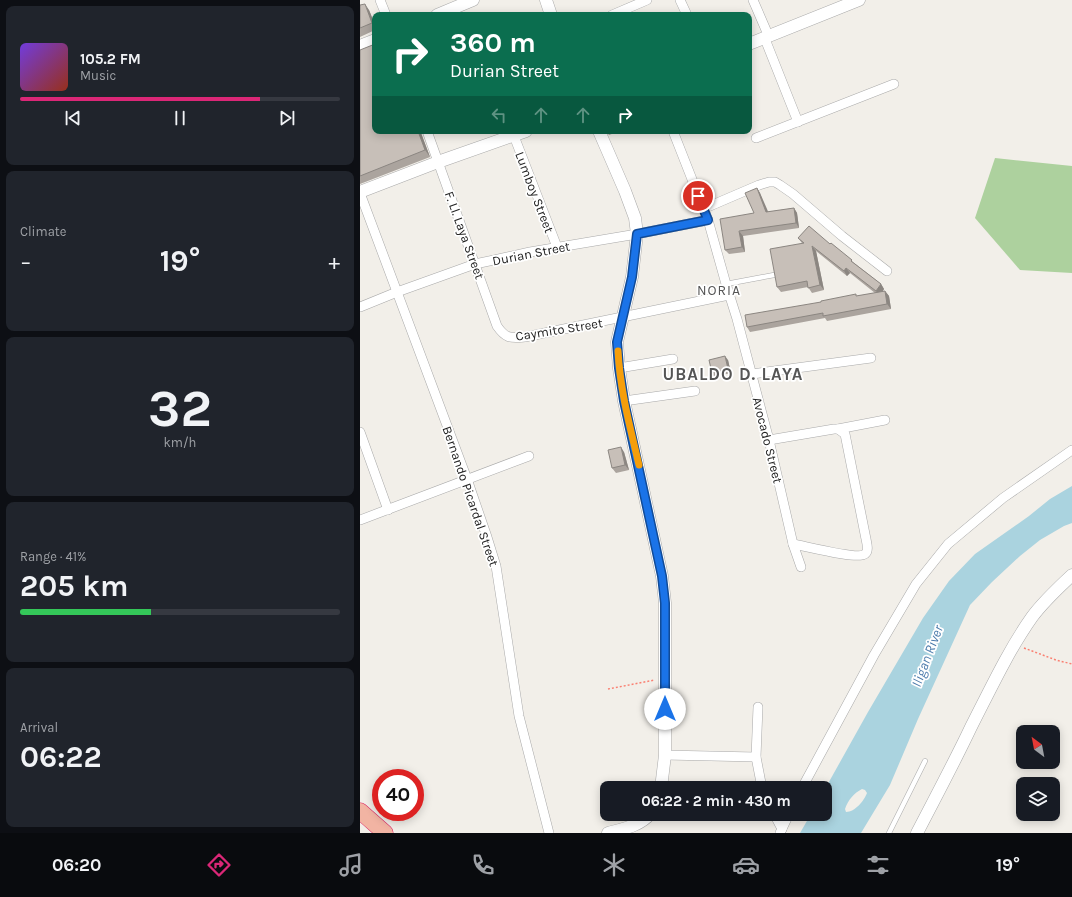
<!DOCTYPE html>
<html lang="en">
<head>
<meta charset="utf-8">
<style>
  :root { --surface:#171b24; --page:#20242c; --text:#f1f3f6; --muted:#9ea1a6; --line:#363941; --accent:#db2777 }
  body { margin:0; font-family:Karla,sans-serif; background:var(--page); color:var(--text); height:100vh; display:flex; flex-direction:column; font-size:15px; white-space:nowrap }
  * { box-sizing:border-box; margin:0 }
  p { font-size:13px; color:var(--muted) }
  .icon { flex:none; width:22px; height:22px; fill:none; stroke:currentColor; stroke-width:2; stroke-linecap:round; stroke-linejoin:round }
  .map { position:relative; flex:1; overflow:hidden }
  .sheet { display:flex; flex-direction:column; gap:6px; padding:6px; background:#0d0f14; width:360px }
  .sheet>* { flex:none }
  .top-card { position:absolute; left:12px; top:12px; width:380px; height:122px; border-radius:8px; box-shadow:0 2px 10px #0003; background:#0b6e4f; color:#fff; overflow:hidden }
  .needle { width:26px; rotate:328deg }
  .buttons { position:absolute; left:656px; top:725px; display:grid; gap:8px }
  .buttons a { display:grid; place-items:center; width:44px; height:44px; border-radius:8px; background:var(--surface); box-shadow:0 2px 10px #0003; font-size:20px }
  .speed { position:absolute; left:12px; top:769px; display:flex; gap:8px; font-size:20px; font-weight:700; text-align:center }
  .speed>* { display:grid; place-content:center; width:52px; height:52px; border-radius:50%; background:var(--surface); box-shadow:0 2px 10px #0003; line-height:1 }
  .speed .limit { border:6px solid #d22; background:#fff; color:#111 }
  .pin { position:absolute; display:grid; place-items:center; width:34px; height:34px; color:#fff; margin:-17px; border:2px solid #fff; border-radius:50%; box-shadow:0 1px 4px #0007 }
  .me { position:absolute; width:44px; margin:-22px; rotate:0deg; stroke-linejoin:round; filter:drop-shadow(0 0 3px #0008) }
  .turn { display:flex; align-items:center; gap:14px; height:84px; padding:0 12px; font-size:18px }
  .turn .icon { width:52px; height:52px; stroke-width:2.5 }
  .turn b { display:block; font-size:28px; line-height:34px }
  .lanes { display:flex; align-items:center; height:38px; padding:0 12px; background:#0003; justify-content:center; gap:20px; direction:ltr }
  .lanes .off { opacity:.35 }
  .big { font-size:30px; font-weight:700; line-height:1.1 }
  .sheet .widget { flex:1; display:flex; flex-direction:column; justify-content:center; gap:6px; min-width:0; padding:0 14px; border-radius:8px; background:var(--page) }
  .sheet .dial { align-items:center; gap:0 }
  .dial b { font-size:52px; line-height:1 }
  .song { display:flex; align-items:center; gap:12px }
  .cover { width:48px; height:48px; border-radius:6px; background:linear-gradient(135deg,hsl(260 70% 55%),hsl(10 70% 35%)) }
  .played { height:4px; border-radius:2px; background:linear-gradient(90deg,var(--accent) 75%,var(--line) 75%) }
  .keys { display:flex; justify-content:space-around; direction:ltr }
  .heat { display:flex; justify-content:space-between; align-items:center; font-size:22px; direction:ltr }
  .charge { height:6px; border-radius:3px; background:linear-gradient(90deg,#34c759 41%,var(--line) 0) }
  .trip { position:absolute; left:240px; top:781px; width:232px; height:40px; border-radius:8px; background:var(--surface); box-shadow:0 2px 10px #0003; font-weight:700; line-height:40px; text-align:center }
  .menu { display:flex; height:64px; justify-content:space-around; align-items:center; background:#090b0e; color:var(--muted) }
  .menu .icon { width:28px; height:28px }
  .menu .active { color:var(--accent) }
  .menu b { font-size:18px; color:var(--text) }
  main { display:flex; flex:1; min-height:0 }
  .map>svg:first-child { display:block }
  .forest { fill:#add19e }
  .water { fill:#aad3df; fill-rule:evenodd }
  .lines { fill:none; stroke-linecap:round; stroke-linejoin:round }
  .service-casing { stroke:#a9a9a9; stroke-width:5.5 }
  .minor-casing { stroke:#a9a9a9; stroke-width:10 }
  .tertiary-casing { stroke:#a9a9a9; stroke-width:13 }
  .trunk-casing { stroke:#dc2a67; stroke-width:17 }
  .path { stroke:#fa8072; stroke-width:1.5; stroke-dasharray:2 2; stroke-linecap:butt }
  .service { stroke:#fff; stroke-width:4.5 }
  .minor { stroke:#fff; stroke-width:9 }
  .tertiary { stroke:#fff; stroke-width:12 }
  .trunk { stroke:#f2b4a3; stroke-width:16 }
  .wall { fill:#aba49e }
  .shaded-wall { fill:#8b8681 }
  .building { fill:#c7bfb8; stroke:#8b8681 }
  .route-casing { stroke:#114b97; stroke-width:10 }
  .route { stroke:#1a73e8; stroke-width:7 }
  .slow { stroke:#f59e0b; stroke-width:7 }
  .labels { text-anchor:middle; stroke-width:3.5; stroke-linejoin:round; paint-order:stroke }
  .street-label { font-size:13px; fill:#222; stroke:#fff }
  .neighbourhood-label { font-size:14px; letter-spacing:1px; fill:#555; stroke:#fff }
  .water-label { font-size:14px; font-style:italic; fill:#4a7aab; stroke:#fff }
  .district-label { font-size:17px; font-weight:bold; letter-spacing:1px; fill:#555; stroke:#fff }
</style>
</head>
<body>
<main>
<section class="sheet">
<div class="widget">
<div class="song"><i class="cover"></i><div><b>105.2 FM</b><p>Music</p></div></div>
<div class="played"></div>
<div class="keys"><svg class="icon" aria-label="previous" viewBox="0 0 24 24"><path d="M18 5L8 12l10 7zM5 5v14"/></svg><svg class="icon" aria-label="pause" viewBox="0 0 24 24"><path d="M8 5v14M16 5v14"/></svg><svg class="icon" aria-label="next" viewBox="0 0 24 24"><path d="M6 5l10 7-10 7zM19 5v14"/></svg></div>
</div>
<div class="widget"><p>Climate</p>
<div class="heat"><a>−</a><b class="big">19°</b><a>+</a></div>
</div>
<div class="widget dial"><b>32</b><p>km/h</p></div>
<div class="widget"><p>Range · 41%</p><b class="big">205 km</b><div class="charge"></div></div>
<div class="widget"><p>Arrival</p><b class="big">06:22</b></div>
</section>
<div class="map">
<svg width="712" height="833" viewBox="0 0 712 833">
  <rect width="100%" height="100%" fill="#f2efe9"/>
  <path class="forest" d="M635,158L712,166V273L660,270L615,218Z"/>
  <path class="water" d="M712,486V523L704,526L680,540L660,556L632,582L610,605L558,719L530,785L501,833H440L451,814H465V789L508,712L563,618L589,581L615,554L669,516L690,499ZM502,789L505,790L507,793C504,801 495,812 486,812L485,809C488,800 494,793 502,789Z"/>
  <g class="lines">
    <g class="service-casing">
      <g id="service">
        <path d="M366,284L414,275"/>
        <path d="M529,833L565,761"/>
      </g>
    </g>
    <g class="minor-casing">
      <g id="minor">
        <path d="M20,0L26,15"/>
        <path d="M320,0L327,15"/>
        <path d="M393,0L409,37"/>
        <path d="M252,15L287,0"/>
        <path d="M405,39L438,122"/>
        <path d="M67,131L137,326C146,339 150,338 165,337L369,295"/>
        <path d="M313,131L348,220L366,284L377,319L409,440L433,544L441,567"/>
        <path d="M154,136L197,247"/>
        <path d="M396,138L534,84"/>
        <path d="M0,193L107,479L127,537L136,566L159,716L189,833"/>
        <path d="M343,209L399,185L409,182H415L420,185L433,194L482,236L527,271"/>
        <path d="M0,307L37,292L115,264L143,258L170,252L277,234L348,220"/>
        <path d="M259,368L313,359"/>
        <path d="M392,374L511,358"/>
        <path d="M264,401L335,391"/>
        <path d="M478,429L525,420"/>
        <path d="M0,432L28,510"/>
        <path d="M409,440L474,429H478L485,434L506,539C507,544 509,551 505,554C498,560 445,546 433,544"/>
        <path d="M0,520L169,456"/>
        <path d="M398,707L396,757L402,788"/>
        <path d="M305,755L396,757"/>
        <path d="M442,788L514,655L556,584L588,544L643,498L712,450"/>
        <path d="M414,814L422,829"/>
        <path d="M420,833L429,814"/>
      </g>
    </g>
    <g class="tertiary-casing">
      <g id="tertiary">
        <path d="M186,0L191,15"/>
        <path d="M77,15L113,0"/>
        <path d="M389,44L499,0"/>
        <path d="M0,46L15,40"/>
        <path d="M239,131L265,191L275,218L277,234L272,277L257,342L259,368L264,401L302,576L305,603V755L301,788"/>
        <path d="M0,192L78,162L166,131"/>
        <path d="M248,833C262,829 280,826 290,814"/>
        <path d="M557,833C575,798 594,763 611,727C630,690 648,651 672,617C683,602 698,588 712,575"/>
      </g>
    </g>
    <g class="trunk-casing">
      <path id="trunk" d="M0,811L25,833"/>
    </g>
    <g class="path">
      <path d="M664,648L696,660L712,664"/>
      <path d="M248,689L295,680"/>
    </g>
    <use href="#service" class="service"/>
    <use href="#minor" class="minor"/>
    <use href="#tertiary" class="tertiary"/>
    <use href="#trunk" class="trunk"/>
  </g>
  <g class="wall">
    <path d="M0,5L9,10L15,25V30L0,37Z"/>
    <path d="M0,50L61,133L70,157L0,184Z"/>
    <path d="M246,131H260L249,135Z"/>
    <path d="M397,188L400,193L407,212L434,208L437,213L439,228L383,236L385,252L369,254L365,250L394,213Z"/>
    <path d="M438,238L470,244L521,284L524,289L523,291H525L529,296L531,309L467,321L465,318L390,332L387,327L497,296L515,293L490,273L487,276L456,251L464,290L452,293L448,287L421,292L417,287L442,243Z"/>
    <path d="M368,360L371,373L354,377L352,373Z"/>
    <path d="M264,452L269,470L256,473L252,468Z"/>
  </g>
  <g class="shaded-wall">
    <path d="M5,4L9,10L15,25V27L12,23Z"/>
    <path d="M58,131H62L61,133L70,157L65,150Z"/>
    <path d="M397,188L400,193L410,216L406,212Z"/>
    <path d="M434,208L437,213L439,228L436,223Z"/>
    <path d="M379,231L383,236L385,252L382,247Z"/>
    <path d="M452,246L456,251L464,290L460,285Z"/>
    <path d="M486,268L490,273L487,276L484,271Z"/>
    <path d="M521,284L524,289L519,296L516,291Z"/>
    <path d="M525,291L529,296L531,309L527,304Z"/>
    <path d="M365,356L368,360L371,373L368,369Z"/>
    <path d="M261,447L264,452L269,470L265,465Z"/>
  </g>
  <g class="building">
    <path d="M5,4L12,23L0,28V5Z"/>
    <path d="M15,44V131H58L65,150L0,176V50Z"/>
    <path d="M397,188L406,212L434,208L436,223L379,231L382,247L365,250L360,219L394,213L385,193Z"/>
    <path d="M449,226L470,244L471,243L492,260L491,261L521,284L516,291L486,268L484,271L452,246L460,285L448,288L447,281L417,287L410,249L444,243L438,238Z"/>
    <path d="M525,291L527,304L463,316V313L387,327L385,315L461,302V301L496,294V296Z"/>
    <path d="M365,356L368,369L352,373L349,360Z"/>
    <path d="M261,447L265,465L252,468L248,450Z"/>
  </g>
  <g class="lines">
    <g class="route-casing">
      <path id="route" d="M305,709V603L302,576L264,401L259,368L257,342L272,277L277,234L348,220L338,196"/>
    </g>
    <use href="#route" class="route"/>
    <path class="slow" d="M258,351C260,390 270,427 279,465"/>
  </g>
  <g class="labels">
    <g class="street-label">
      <text transform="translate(175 192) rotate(69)" y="5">Lumboy Street</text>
      <text transform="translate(105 235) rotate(70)" y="5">F. Ll. Laya Street</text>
      <text transform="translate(171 253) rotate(-11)" y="5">Durian Street</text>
      <text transform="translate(199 329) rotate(-9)" y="5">Caymito Street</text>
      <text transform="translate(408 440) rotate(76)" y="5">Avocado Street</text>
      <text transform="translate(111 496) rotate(71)" y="5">Bernando Picardal Street</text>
    </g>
    <g class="neighbourhood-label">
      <text x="359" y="295">NORIA</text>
    </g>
    <g class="water-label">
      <text transform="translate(567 656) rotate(-69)" y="5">Iligan River</text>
    </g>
    <g class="district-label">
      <text x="373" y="380">UBALDO D. LAYA</text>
    </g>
  </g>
</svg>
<div class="buttons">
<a><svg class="needle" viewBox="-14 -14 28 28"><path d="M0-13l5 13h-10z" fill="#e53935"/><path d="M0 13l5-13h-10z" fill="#9ea1a6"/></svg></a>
<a><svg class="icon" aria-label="layers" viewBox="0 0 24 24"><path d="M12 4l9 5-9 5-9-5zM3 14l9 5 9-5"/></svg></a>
</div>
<div class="speed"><div class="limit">40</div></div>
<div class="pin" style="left:338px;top:196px;background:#d93025"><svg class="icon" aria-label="arrive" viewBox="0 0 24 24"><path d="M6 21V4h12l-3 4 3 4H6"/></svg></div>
<svg class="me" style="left:305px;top:709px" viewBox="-20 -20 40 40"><circle r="19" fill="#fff"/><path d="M0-13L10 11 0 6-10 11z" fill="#1a73e8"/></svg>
<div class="trip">06:22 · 2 min · 430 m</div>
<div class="top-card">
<div class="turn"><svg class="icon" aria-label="right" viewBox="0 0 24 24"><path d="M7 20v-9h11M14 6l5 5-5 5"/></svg><div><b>360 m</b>Durian Street</div></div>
<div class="lanes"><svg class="icon off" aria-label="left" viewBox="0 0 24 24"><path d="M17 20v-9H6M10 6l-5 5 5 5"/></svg><svg class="icon off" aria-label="ahead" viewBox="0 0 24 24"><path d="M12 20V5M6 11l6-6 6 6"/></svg><svg class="icon off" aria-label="ahead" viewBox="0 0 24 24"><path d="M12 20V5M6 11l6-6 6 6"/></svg><svg class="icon" aria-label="right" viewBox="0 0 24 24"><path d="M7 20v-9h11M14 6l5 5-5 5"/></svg></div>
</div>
</div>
</main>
<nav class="menu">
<b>06:20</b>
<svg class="icon active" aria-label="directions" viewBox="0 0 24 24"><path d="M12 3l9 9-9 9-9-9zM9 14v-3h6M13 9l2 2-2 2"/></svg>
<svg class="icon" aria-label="music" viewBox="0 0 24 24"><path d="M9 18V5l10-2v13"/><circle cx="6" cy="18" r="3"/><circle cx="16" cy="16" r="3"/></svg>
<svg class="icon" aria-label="phone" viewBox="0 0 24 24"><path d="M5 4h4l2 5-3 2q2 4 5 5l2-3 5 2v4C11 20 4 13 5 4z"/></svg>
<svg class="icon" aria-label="climate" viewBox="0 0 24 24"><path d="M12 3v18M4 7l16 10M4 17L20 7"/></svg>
<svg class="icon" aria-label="car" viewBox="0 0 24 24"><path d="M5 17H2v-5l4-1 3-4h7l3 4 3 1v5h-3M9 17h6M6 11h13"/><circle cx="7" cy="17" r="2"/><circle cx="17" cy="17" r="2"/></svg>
<svg class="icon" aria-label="filters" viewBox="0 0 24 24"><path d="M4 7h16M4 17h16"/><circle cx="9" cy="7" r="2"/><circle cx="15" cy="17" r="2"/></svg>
<b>19°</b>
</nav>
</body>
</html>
